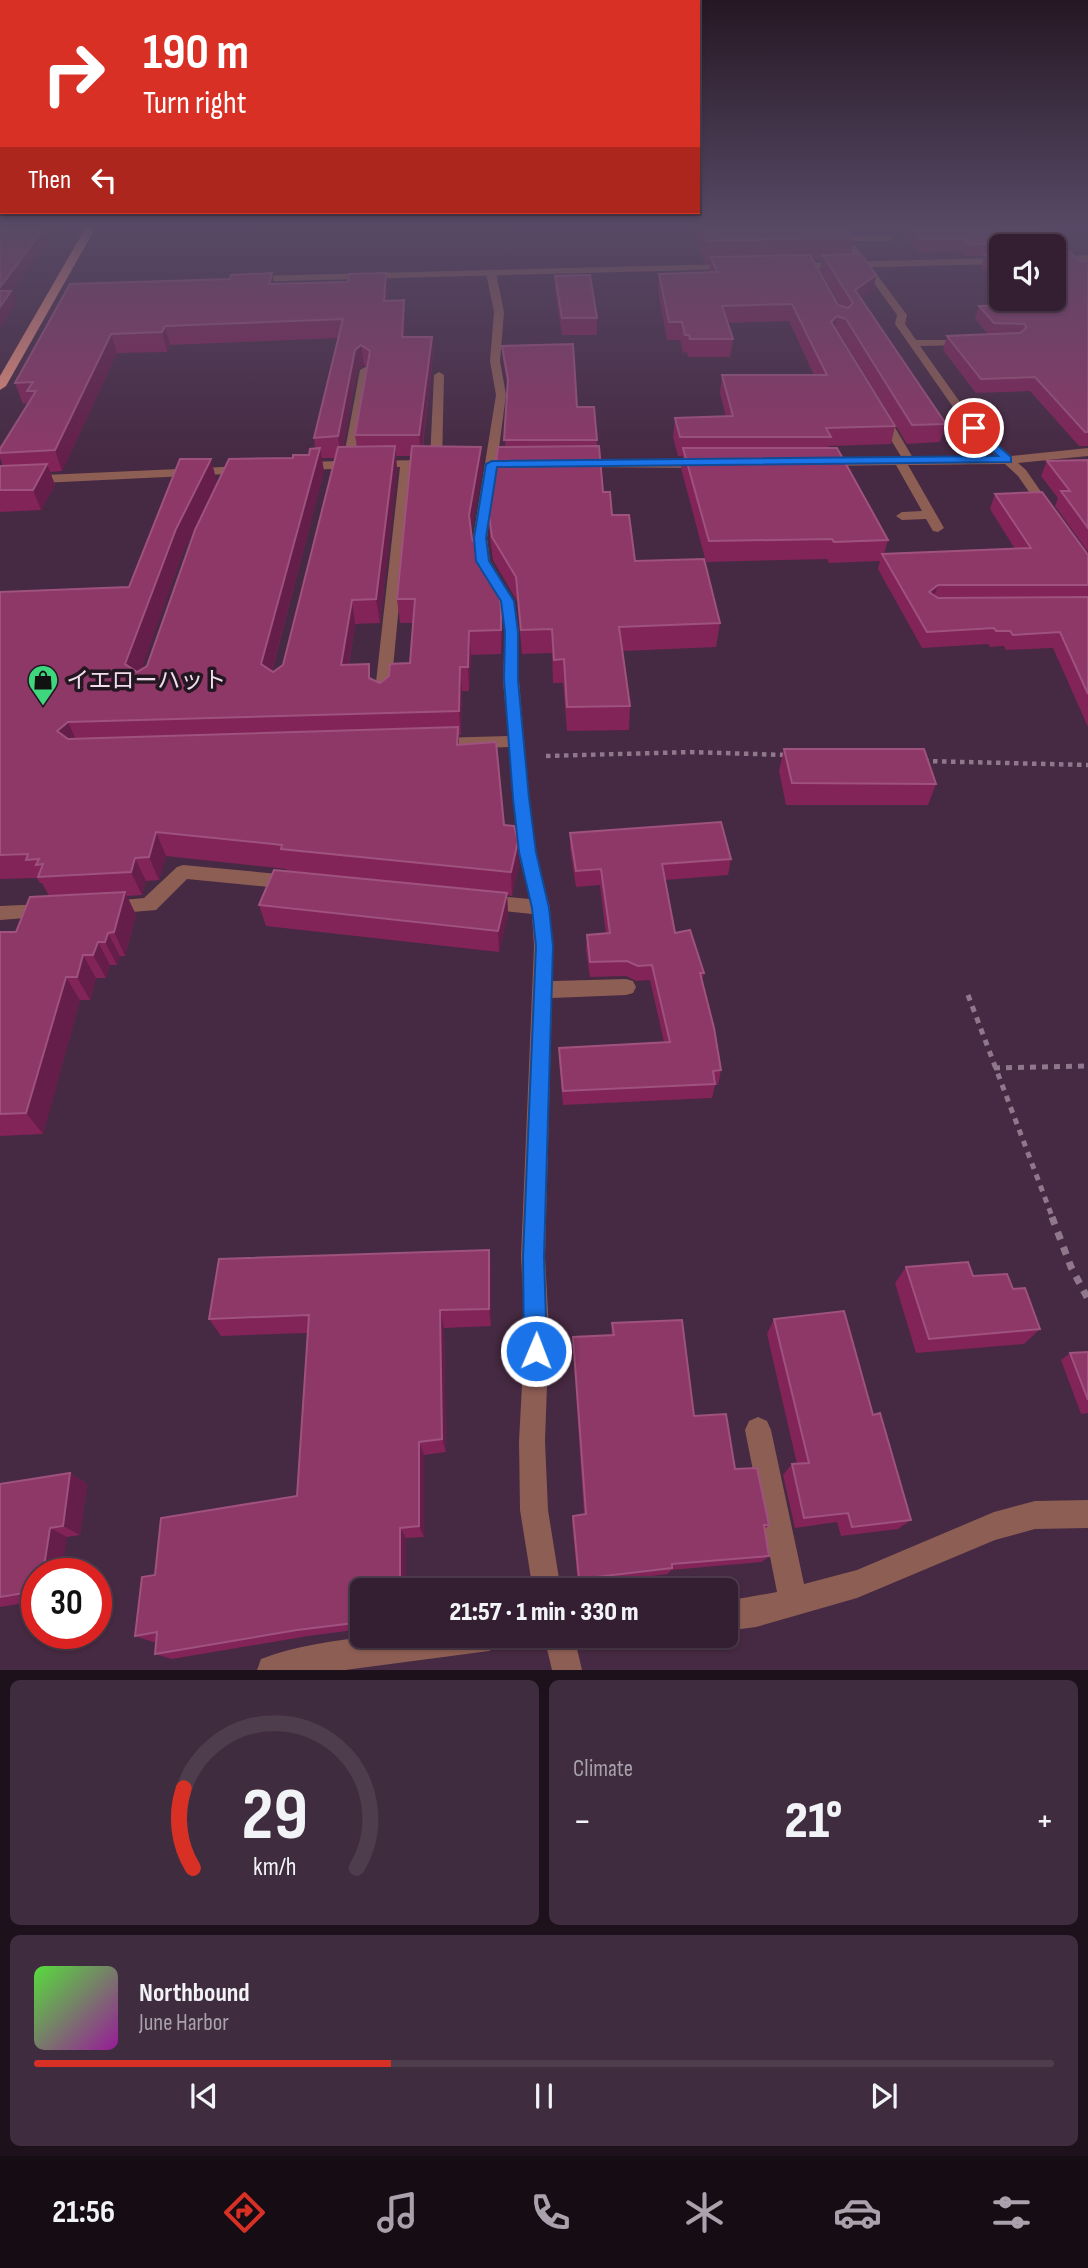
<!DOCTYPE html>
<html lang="en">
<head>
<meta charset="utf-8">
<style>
  :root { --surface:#341f32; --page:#3f2c3e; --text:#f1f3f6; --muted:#a9a2ac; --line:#4e3d4d; --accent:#d93025 }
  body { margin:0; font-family:"Sofia Sans Condensed","Noto Sans JP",sans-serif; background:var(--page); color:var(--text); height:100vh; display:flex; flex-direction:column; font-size:26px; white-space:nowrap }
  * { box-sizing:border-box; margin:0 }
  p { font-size:23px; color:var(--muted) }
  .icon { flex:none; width:38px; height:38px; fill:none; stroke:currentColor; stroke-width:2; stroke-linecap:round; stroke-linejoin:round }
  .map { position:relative; height:1670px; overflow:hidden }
  .side { display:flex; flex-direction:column; gap:10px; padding:10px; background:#1d111c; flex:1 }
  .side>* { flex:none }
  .banner { position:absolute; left:0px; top:0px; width:700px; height:214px; box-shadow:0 2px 5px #0004,0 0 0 2px var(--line); background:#d93025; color:#fff; overflow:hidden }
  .controls { position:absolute; left:989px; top:234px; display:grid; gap:14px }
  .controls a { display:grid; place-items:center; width:77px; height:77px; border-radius:10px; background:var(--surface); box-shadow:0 2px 5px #0004,0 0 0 2px var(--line); font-size:35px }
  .speed { position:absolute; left:21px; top:1558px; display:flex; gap:14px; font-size:35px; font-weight:700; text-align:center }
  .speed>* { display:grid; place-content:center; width:91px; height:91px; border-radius:50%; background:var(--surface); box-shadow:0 2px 5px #0004,0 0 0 2px var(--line); line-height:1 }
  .speed .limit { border:10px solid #d22; background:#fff; color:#111 }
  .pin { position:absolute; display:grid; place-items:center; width:60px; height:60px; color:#fff; margin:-30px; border:4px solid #fff; border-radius:50%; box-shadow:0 2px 7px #0007 }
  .me { position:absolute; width:77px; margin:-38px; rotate:1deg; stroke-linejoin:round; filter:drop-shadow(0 0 5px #0008) }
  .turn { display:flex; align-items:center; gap:24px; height:147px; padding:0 28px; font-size:32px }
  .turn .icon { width:91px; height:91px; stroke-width:2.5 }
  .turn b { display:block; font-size:49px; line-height:60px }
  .then { display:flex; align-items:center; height:66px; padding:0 28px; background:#0003; gap:14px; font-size:26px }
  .big { font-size:52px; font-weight:800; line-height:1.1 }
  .side .widget { flex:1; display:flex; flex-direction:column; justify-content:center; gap:10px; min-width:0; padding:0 24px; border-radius:10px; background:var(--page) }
  .side .dial { align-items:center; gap:0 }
  .dial svg { height:182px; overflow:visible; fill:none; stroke:var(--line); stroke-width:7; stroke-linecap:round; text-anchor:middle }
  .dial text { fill:var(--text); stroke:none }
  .song { display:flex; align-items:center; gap:21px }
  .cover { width:84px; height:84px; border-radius:10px; background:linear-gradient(135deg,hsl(110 70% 55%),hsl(300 70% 35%)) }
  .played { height:7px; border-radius:4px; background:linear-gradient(90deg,var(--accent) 35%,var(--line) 35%) }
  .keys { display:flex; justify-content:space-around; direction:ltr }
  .heat { display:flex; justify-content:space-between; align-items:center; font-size:38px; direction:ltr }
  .side .tiles { flex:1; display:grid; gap:10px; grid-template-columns:1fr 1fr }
  .widget:last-child { grid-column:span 2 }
  .trip { position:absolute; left:350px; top:1578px; width:388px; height:70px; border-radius:10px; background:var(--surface); box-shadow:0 2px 5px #0004,0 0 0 2px var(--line); font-weight:800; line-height:70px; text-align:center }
  .dock { display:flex; height:112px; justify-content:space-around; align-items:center; background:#150c14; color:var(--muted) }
  .dock .icon { width:49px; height:49px }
  .dock .active { color:var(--accent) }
  .dock b { font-size:32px; color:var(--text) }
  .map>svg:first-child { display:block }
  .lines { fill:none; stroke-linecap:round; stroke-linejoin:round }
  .path-far2 { stroke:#90778c; stroke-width:4.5; stroke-dasharray:4.5 4.5; stroke-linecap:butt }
  .path-far1 { stroke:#90778c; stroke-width:5; stroke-dasharray:6 6; stroke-linecap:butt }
  .path { stroke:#90778c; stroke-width:7; stroke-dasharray:8 8; stroke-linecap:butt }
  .minor { fill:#8d5e54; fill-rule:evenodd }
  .tertiary { fill:#8d5e54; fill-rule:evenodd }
  .trunk { fill:#ec907c; fill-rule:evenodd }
  .wall { fill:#822458; fill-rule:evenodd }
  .shaded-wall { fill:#651e49 }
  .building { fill:#8e3868; stroke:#9e527d; stroke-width:2 }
  .route { fill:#1a73e8; stroke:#114b97; stroke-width:2 }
  .labels { text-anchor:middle; stroke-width:7; stroke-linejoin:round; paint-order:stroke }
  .poi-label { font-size:23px; fill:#f1deed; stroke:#251722; text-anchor:start }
</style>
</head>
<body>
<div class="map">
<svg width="1088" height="1670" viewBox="0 0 1088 1670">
  <rect width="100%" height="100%" fill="#462942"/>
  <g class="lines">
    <g class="path-far2">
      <path d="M546,756L690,752L786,755"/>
      <path d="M924,761L1088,765"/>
    </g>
    <g class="path-far1">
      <path d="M968,995L1053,1219"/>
      <path d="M994,1068L1088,1066"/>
    </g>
    <path class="path" d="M1052,1217L1071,1267L1088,1299"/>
    <g class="minor">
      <path d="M838,227H846L849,236H895L892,241H852L907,315L905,324L916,340H970V344L966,345L920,346L977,426L1011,456L1088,448V456L1018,463L1026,470L1055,512L1053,515H1045L1018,476L1005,464L908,465L944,528L938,532L933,531L926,519L902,520L896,516L902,512L922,511L896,465L818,466V460L822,459L902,458L875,414L881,411L887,414L913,458L997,457L969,430L895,324L897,315L842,239Z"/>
      <path d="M1031,227H1040L1079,259L1072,261Z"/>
      <path d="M491,270L496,273L504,312L500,361L506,395L487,538L490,561L514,601L519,632V680L529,798L536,852L550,908L553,981L626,979L633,981L636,987L633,993L626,995L552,998L545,1257L549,1329L545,1441L548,1510L561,1591H533L520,1510L519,1441L525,1329L521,1257L534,946L532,914L485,909L478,907L476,902L478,897L485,895L530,899L518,852L509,747L436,750L428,744L436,738L508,736L503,680L505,632L500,601L476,561L473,538L496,395L490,361L494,312L486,273Z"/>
      <path d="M365,367L370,370L354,461L430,460L434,375L439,372L444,375L442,463L436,467H412L390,700L382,705L374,700L400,467L301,470L295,466L301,462L343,461L360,370Z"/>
      <path d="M577,460H703L709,464L703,468L573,467L571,464Z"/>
      <path d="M245,466L249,467V473L0,485V477Z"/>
      <path d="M183,865L290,875L296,877L299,882L296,887L290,889L187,879L156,910L108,914L101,912L99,907L101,902L144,898L177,867Z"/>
      <path d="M45,904L52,906L54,911L52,916L0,920V906Z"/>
      <path d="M758,1417L767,1421L771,1430L804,1584L857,1570L994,1512L1035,1501L1088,1500V1528L1035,1529L995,1540L857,1598L756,1627L726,1631V1601L777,1592L745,1430L749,1421Z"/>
      <path d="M371,1636H504L499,1646L489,1651L345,1670H257L261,1659C296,1645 335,1641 371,1636Z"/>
      <path d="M544,1636H574L582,1670H552Z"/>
    </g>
    <g class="tertiary">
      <path d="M1088,255V261L1054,262V256Z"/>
      <path d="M1001,258V264L795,269L791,266L795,263Z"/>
      <path d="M732,264L736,267L735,269L249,282L244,279L249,276Z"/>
    </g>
    <path class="trunk" d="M86,227H96L6,386L0,390V376Z"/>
  </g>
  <g class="wall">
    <path d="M689,227H847L854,237L851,254L876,275L873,291L861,299L946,424L940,442L907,444L842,337L839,335L895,426L891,444L829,446L828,448L888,540L884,554L1015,549L990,509L995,494L1088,555V727L1053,648L1006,650L1004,646L990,647L988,644L922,648L878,569L880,561L829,563L827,559L706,562L681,468L683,456H678L673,437L675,418L726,417L720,393L722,375H814L789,321L727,323L733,339L730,357H688L687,352L683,353L680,340H667L658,290L659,274L709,273L710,262L705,263ZM813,260H822L820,271L841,306L838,305Z"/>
    <path d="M898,227H1041L1056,251L1080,261H1088V446H1079L1030,391L976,393L943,350L947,336L988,334L975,319L979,306L1026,305L1019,299H1054V247H1001V284L981,267L984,256H967L961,251L919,252Z"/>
    <path d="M272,273L274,284L388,291V301L404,300L405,319V337H432L433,357L423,446L482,470L471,532L472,539L502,632L501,654L471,655L469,691H462L461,735H459V745L504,825L519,865L512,896L507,895L508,914L499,952L266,926L259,905L287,871L286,869L166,856L159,880L146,881L142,895L127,896L136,915L125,956H120L117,965H110L106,978H96L90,1000H80L43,1134L0,1136V932H16L49,896L42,883H40L37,878L0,879V592L129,587L217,482L183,552L141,670L147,666L293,458L309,455L315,448L314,438L338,338L170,345L167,352L117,353L62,471L50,472L55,485L41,510L0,512V466H3L0,458V449L28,403L23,404L15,383L70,284L230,279ZM364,365L367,367L355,435L357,447H343L357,370ZM396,456H411L397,599L400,623H413L410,663L380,683L371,679L349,665L355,624L380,623L397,469ZM321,458H335L283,665L273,672L272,671L324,471Z"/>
    <path d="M555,276L597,318V335H562L555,292Z"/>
    <path d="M502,346L577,407L597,440V446L603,492L612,515L635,561L720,623L716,647L623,651L630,706L629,730L567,731L563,683H553L552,653L522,654L517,601L493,560L490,538L489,515L505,447L508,389L503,361Z"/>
    <path d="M1088,460V552L1055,506L1058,498L1041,476L1047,461Z"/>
    <path d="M784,749L936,784L928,805H786L779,771Z"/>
    <path d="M570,833L731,859L728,875L665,880L675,933L704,973L702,981L721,1070L718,1085H715L712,1098L563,1105L559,1062V1048L664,1042L650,980L636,981L626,976L590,977L586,950L587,935L606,934L600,885L576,887L570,849Z"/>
    <path d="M489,1250L491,1268V1326L444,1328L446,1452L424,1455V1537L406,1538L362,1591V1629L308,1636L172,1659L155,1654L156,1642H153L135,1636L155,1575L297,1496L308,1333L221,1336L209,1319Z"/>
    <path d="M906,1267L973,1276L1013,1289L1040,1329L1024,1344L916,1353L895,1283Z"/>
    <path d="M774,1319L873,1415L911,1520L898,1529L841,1536L837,1522L795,1528L783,1475L792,1464H797L767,1334Z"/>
    <path d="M612,1323L694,1416L735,1469L769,1525L764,1530L769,1556L762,1562L671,1570L668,1574L578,1585L572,1523L573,1516L584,1515L573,1348V1337L611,1335Z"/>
    <path d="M1088,1352V1413L1081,1414L1061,1360L1070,1353Z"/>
    <path d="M70,1473L87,1484L80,1535L67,1537L37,1573V1601L0,1607V1484Z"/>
  </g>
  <g class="shaded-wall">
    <path d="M45,227H58L12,291L16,304L0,328V287Z"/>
    <path d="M272,273L275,292L269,284Z"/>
    <path d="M386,273L388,291L386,320L384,301Z"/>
    <path d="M876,275L873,291L852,306L855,290Z"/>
    <path d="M404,300L405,319L404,357L402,337Z"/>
    <path d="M837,316L834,333L831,322Z"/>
    <path d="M165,326L170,345L167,352L162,332Z"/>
    <path d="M111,334L117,353L62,471L55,450Z"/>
    <path d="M432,337L433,357L421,456L419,435Z"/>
    <path d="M361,345L364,365L357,370L341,457L338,436L355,350Z"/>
    <path d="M395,446L397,469L380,623L376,599Z"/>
    <path d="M481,447L482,470L470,538L469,515Z"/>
    <path d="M320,448L324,471L267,688L261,664Z"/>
    <path d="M211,459L217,482L183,552L135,688L125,664L176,529Z"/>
    <path d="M47,464L55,485L41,510L33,490Z"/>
    <path d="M938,585L933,600L929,592Z"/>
    <path d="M352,600L355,624L345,689L341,665Z"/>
    <path d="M501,608L502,632L501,654Z"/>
    <path d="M469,631L471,655L469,691L468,667Z"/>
    <path d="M460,667L462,691L461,735L459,711Z"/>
    <path d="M68,722L79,746L68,755L57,731Z"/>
    <path d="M156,832L166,856L159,880L149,857Z"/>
    <path d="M518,841L519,865L512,896L511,872Z"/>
    <path d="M135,858L146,881L142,895L131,872Z"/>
    <path d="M125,892L136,915L125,956L114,932Z"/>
    <path d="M507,893L508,914L499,952L498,931Z"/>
    <path d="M108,933L120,956L117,965L105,942Z"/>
    <path d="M98,942L110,965L106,978L93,955Z"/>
    <path d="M83,955L96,978L90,1000L77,977Z"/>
    <path d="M66,977L80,1000L43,1134L26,1113Z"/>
    <path d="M489,1250L491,1268V1326L489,1309Z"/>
    <path d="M440,1310L444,1328L446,1452L442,1439Z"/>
    <path d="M419,1442L424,1455V1537L419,1526Z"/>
    <path d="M70,1473L87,1484L80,1535L63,1526Z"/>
    <path d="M50,1528L67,1537L62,1573H43Z"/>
    <path d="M400,1528L406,1538V1591H400Z"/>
  </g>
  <g class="building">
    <path d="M0,227H45L0,287Z"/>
    <path d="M701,227H847L854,237L707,241Z"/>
    <path d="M911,227H1041L1057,241L1056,251L1069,252L1080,261H1088V432H1085L1035,377L981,379L947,336L1020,333L1026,328L1025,324L994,323L979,306L1046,304L1040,299H1054V247H1007V244H971L964,239H922Z"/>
    <path d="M861,254L876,275L855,290L946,424L912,425L846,319L837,316L831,322L895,426L826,428L831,437H680L675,418L733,416L722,375H827L792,304L722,306L733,339H690L689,335H685L682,322H669L659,274L717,272L711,257L810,255L838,305L848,308L853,303L823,255Z"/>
    <path d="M984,254H1001V268Z"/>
    <path d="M272,273L269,284L348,282L349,274L386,273L384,301L404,300L402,337H432L419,435H355L370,351L361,345L355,350L338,436L314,438L343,319L165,326L162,332L111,334L55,450L0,453V449L36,391H27L33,382L15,383L70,284L230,279L231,275Z"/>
    <path d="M590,275L597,318H562L555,276Z"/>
    <path d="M0,291H11L0,307Z"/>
    <path d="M573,344L577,407H594L597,440H504L508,379L502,346Z"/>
    <path d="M395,446L376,599L352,600L341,665L369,664V678L380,683L389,676L390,664L410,663L415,599H397L412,446L481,447L469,515L472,539L497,578L501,608V630L469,631L468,667H460L459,711L68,722L57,731L68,739L458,727L457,745L496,742L504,825L514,826L518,841L511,872L281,849L282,845L156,832L149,857L135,858L131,872L38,877L43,864L36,865L39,859L26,860L28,854L0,855V592L129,587L180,459H211L176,529L125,664L137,672L147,666L195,530L229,459L293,458V455H309L310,449L320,448L261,664L273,672L283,665L338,447Z"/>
    <path d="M599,446L603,492H610L612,515H629L635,561L704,559L720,623L619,627L630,706L567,707L564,659L554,660L552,629L521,630L516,577L492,537L489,515L498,447Z"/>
    <path d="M683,448H837L888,540L834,542L832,539L709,541Z"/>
    <path d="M1088,460V528L1061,491H1070L1047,461Z"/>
    <path d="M47,464L33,490H0V466Z"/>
    <path d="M1042,492L1088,555V585H938L929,592L938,598L1088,597V694L1060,632L1013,635L1010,631H996L994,628L927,632L882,554L1031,548L995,494Z"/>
    <path d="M784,749H924L936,784L792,783Z"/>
    <path d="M721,822L731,859L662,864L675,933L690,930L704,973H700L714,1028L721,1070L713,1071L715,1084L563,1091L559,1048L670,1042L652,965L638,966L627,961L590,962L587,935L610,933L601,869L576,871L570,833Z"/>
    <path d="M274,870L507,893L498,931L259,905Z"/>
    <path d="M125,892L114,932L108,933L105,942H98L93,955H83L77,977H66L26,1113L0,1114V932H16L30,897Z"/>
    <path d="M489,1250V1309L440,1310L442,1439L419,1442V1526L400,1528V1591H362V1622L297,1630L155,1654L157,1632L135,1636L142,1577L155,1575L161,1518L297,1496L309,1315L209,1319L219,1259Z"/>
    <path d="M968,1262L973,1276L1007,1274L1013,1289L1025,1288L1040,1329L929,1339L906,1267Z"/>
    <path d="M844,1311L873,1415L880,1413L911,1520L852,1527L848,1513L804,1518L792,1464L809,1463L774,1319Z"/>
    <path d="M682,1320L694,1416L726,1414L735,1469L757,1468L769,1525H764L769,1556L672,1564V1568L579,1579L573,1516L586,1514L573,1337L614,1335L612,1323Z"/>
    <path d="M1088,1352V1400L1070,1353Z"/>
    <path d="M70,1473L63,1526L50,1528L43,1573H37V1591L0,1597V1484Z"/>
  </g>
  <linearGradient id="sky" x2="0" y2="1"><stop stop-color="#261724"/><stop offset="0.49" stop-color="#574965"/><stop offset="1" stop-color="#574965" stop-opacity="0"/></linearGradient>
  <rect width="1088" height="461" fill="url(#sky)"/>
  <path class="route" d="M974,425L1011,457V462L497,467L486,538L489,561L514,601L518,632V680L529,798L536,852L549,908L553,946L544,1257L547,1351L544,1359L536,1363L528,1359L524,1351L523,1257L536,946L532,908L519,852L513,798L504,680L505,632L501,601L476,561L474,538L486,464L492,461L998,456L970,430V426Z"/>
  <defs>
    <g id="shop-pin" transform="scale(1.575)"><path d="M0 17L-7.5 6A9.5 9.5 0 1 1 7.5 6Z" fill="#3ed77d" stroke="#251722"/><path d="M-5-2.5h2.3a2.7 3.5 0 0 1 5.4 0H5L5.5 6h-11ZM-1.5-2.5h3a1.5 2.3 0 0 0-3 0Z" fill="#111"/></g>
  </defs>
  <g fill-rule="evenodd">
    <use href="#shop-pin" x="43" y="680"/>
  </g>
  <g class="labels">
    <g class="poi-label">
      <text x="66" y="688">イエローハット</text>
    </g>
  </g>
</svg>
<div class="controls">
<a><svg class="icon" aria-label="sound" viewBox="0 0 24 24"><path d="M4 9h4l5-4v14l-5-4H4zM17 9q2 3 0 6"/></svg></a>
</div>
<div class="speed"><div class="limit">30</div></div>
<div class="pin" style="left:974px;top:428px;background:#d93025"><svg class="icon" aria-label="arrive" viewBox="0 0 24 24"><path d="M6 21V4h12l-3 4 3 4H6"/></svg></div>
<svg class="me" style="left:536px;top:1351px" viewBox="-20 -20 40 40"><circle r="17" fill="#1a73e8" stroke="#fff" stroke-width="3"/><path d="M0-11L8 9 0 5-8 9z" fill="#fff"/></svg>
<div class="trip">21:57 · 1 min · 330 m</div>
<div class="banner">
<div class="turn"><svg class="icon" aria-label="right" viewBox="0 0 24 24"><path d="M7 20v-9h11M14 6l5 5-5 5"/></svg><div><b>190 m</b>Turn right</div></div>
<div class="then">Then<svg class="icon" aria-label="left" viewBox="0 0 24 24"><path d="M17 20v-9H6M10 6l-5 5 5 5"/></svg></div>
</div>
</div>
<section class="side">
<div class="tiles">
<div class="widget dial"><svg viewBox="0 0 100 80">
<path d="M14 69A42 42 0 1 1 86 69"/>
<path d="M14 69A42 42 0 0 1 10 34" stroke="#d93025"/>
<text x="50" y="56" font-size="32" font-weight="700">29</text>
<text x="50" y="72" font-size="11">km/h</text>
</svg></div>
<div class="widget"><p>Climate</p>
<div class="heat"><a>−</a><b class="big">21°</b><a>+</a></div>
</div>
<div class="widget">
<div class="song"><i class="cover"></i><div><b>Northbound</b><p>June Harbor</p></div></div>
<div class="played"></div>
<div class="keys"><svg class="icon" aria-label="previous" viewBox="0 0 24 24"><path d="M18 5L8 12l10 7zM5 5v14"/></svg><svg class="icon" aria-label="pause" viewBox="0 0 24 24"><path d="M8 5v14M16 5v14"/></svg><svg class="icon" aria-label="next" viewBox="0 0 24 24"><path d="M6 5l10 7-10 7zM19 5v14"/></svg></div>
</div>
</div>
</section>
<nav class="dock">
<b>21:56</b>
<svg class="icon active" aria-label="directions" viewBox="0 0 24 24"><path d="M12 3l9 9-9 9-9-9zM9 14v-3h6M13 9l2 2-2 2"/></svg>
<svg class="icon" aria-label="music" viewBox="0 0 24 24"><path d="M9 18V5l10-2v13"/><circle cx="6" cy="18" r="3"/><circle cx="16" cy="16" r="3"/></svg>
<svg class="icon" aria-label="phone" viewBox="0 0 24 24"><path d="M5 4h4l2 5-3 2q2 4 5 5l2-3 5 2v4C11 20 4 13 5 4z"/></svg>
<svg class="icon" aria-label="climate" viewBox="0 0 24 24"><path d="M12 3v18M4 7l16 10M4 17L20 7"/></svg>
<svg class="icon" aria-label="car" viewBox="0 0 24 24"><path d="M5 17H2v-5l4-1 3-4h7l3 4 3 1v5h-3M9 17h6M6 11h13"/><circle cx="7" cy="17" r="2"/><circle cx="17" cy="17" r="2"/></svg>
<svg class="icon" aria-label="filters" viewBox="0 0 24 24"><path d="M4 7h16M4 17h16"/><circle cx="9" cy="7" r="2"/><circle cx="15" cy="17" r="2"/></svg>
</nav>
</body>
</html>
